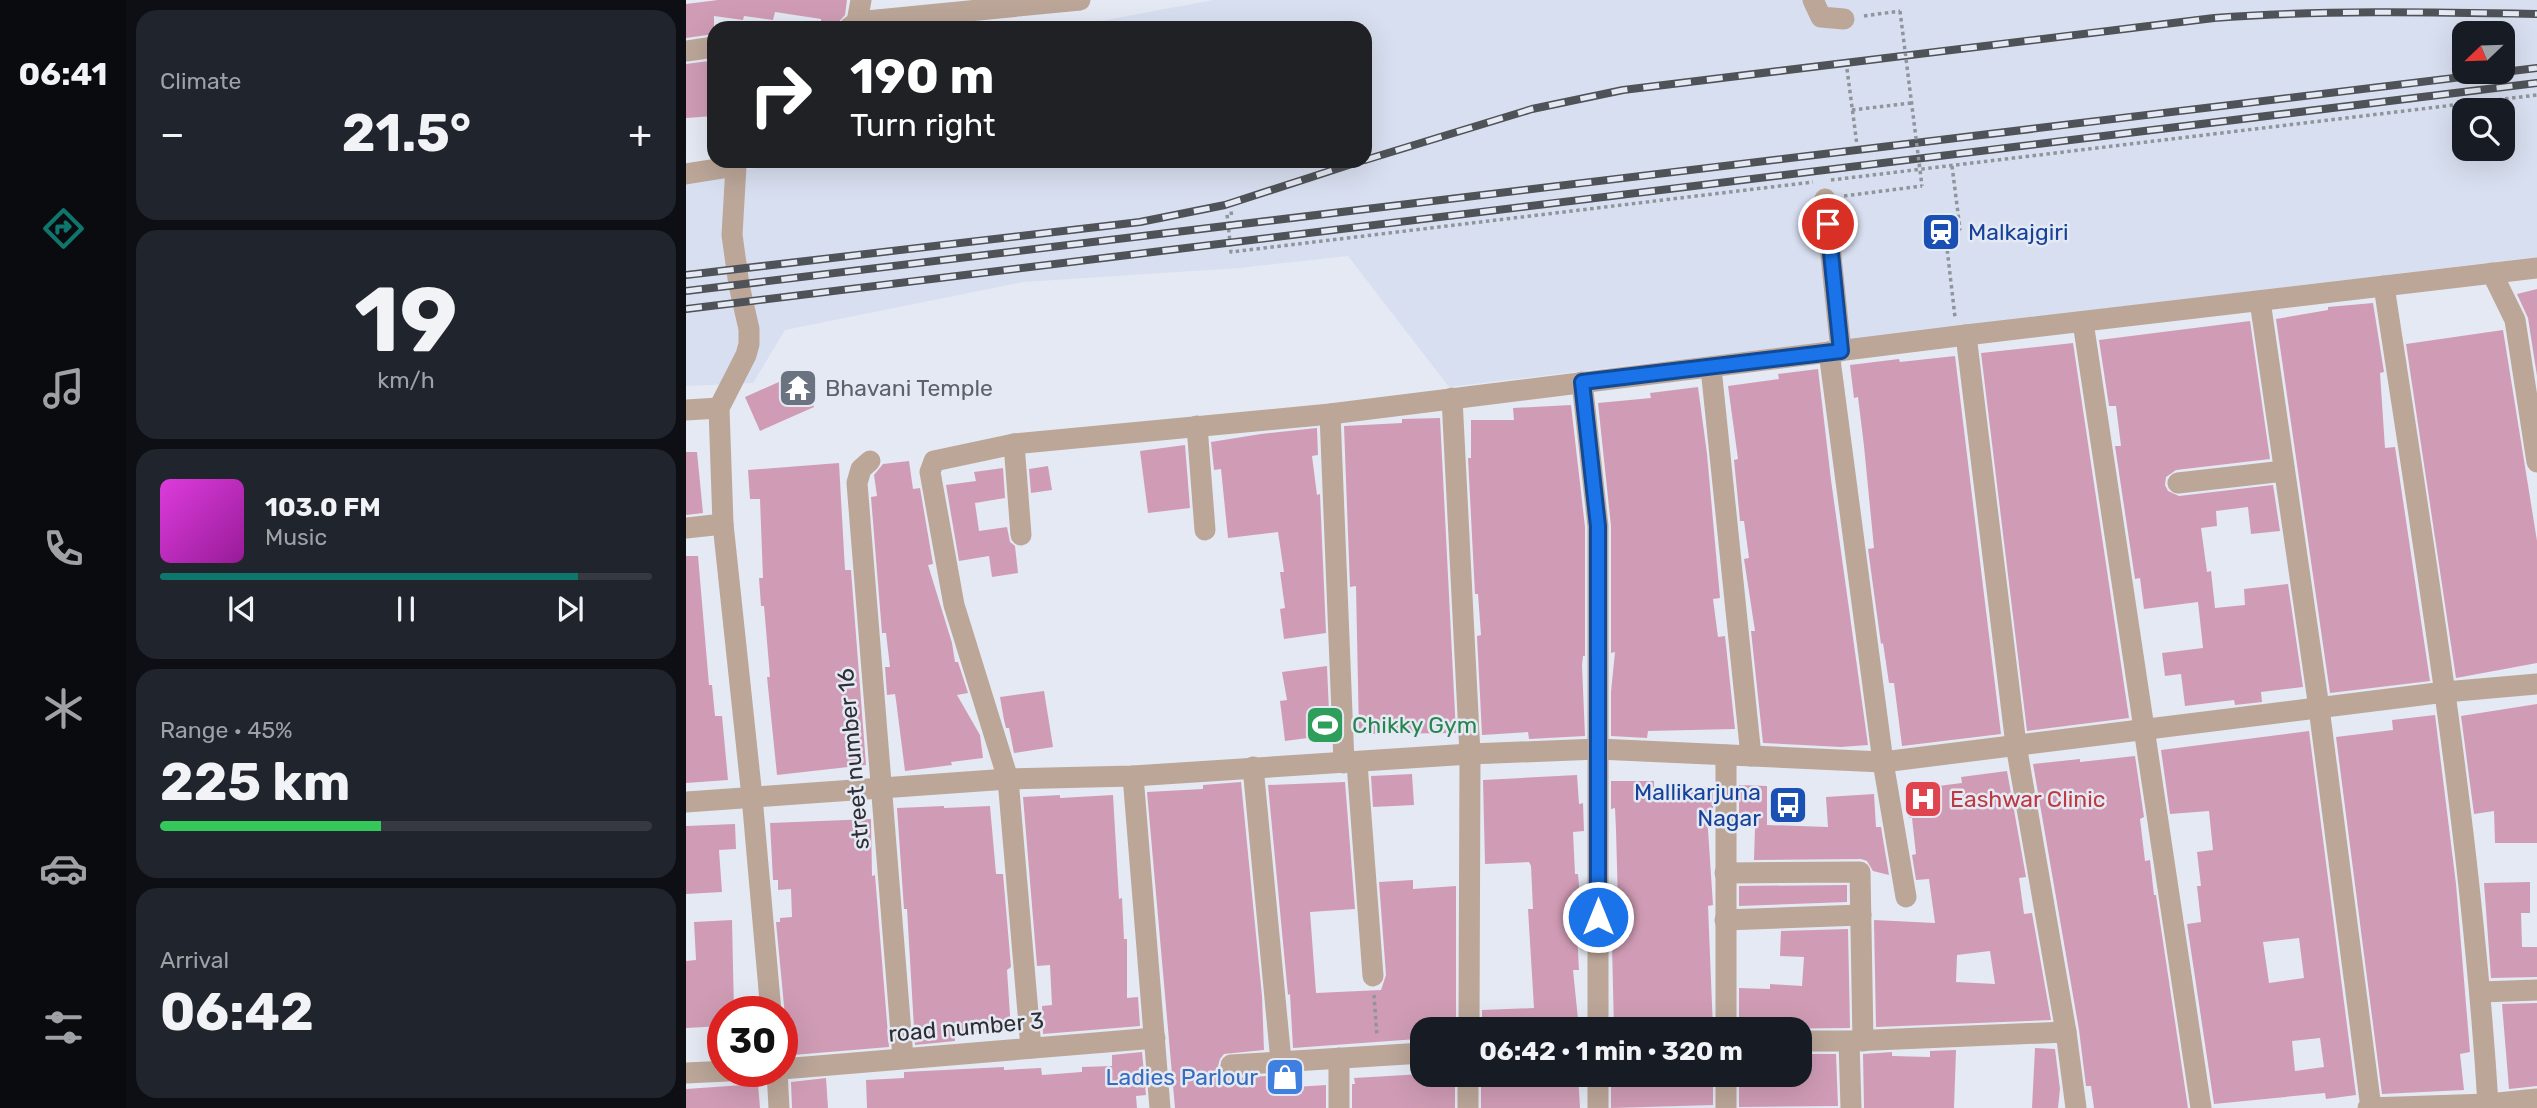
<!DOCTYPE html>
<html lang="en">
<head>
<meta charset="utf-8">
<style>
  :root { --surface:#171b24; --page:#20242c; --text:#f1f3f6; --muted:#9ea1a6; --line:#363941; --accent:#0f766e }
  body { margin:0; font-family:Rubik,sans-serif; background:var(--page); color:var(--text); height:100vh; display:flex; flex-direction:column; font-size:26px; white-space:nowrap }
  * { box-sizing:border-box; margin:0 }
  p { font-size:23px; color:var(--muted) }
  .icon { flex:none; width:38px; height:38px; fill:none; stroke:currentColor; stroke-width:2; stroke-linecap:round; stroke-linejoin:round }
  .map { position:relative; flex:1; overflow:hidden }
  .details { display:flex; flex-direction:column; gap:10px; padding:10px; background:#0d0f14; width:560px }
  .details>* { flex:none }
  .banner { position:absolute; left:21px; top:21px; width:665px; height:147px; border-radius:21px; box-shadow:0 7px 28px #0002; background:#202124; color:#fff; overflow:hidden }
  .needle { width:46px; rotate:247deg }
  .controls { position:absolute; left:1766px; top:21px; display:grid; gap:14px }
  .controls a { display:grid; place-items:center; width:63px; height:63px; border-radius:14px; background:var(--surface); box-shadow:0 7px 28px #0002; font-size:35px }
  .speed { position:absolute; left:21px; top:996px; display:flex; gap:14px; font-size:35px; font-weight:700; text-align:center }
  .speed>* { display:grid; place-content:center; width:91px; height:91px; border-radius:50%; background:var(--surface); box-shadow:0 7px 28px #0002; line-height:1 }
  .speed .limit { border:10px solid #d22; background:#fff; color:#111 }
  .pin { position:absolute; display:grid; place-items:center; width:60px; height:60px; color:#fff; margin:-30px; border:4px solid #fff; border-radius:50%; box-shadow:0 2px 7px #0007 }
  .me { position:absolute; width:77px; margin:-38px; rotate:0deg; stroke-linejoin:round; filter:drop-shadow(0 0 5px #0008) }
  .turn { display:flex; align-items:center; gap:24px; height:147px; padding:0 28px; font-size:32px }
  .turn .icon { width:91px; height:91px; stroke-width:2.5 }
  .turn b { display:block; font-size:49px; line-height:60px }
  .big { font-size:52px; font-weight:700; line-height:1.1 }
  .details .tile { flex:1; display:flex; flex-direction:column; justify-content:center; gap:10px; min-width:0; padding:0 24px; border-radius:21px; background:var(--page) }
  .details .dial { align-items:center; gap:0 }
  .dial b { font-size:91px; line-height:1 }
  .song { display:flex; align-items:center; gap:21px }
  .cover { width:84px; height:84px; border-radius:10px; background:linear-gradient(135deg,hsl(300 70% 55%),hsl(300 70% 35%)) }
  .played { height:7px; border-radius:4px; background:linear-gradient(90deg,var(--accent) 85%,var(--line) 85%) }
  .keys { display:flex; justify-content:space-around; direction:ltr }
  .heat { display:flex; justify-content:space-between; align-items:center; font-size:38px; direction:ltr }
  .charge { height:10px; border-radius:5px; background:linear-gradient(90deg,#34c759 45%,var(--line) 0) }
  .trip { position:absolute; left:724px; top:1017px; width:402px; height:70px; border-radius:21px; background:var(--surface); box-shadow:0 7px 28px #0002; font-weight:700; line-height:70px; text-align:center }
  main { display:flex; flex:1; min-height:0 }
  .dock { display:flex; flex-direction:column; width:126px; justify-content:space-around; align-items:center; background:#090b0e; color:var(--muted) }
  .dock .icon { width:49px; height:49px }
  .dock .active { color:var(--accent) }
  .dock b { font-size:32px; color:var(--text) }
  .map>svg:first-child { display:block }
  .built { fill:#d8dff0; fill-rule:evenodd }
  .building { fill:#d09cb5; fill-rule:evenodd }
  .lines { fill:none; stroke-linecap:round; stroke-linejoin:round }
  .path { stroke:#90949b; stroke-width:3.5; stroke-dasharray:3.5 3.5; stroke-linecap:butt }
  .street { stroke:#bba698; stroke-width:21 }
  .rail-casing { stroke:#4f5257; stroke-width:8 }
  .rail { stroke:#e5e9f3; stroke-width:5; stroke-dasharray:16; stroke-linecap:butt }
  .path-bridge { stroke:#90949b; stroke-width:3.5; stroke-dasharray:3.5 3.5; stroke-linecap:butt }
  .route-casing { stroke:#114b97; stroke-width:18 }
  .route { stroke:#1a73e8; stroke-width:12 }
  .labels { text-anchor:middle; stroke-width:5; stroke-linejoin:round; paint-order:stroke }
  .transit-label { font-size:23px; fill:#164399; stroke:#e5e9f3; text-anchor:start }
  .worship-label { font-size:23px; fill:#5b616d; stroke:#e5e9f3; text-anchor:start }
  .leisure-label { font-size:23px; fill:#27864d; stroke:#e5e9f3; text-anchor:start }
  .street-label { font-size:23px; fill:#2d2f33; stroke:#e5e9f3 }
  .health-label { font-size:23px; fill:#be3a42; stroke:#e5e9f3; text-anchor:start }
  .shop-label { font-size:23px; fill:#366cbe; stroke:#e5e9f3; text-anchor:end }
</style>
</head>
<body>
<main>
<nav class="dock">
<b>06:41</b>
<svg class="icon active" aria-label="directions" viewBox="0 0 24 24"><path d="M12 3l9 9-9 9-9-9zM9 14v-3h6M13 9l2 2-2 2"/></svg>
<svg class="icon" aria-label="music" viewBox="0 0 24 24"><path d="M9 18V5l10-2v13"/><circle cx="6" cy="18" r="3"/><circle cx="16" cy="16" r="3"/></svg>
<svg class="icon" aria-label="phone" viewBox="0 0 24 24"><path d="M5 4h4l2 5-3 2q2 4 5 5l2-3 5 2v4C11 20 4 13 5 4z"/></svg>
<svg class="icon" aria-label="climate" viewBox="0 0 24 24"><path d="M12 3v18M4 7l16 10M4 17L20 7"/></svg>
<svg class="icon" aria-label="car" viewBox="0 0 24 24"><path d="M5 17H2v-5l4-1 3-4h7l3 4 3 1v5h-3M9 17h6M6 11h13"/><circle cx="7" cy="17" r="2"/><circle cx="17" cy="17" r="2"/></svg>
<svg class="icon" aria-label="filters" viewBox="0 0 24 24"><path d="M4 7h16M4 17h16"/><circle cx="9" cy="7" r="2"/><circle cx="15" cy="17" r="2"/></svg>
</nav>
<section class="details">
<div class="tile"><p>Climate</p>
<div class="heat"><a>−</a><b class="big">21.5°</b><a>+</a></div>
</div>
<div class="tile dial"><b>19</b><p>km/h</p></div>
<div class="tile">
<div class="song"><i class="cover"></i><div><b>103.0 FM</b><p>Music</p></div></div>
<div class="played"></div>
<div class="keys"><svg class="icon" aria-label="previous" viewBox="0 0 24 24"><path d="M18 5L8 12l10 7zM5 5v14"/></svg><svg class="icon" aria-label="pause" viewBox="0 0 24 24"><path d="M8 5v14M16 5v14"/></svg><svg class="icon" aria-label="next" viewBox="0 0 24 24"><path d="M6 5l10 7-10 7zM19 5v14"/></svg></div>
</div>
<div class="tile"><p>Range · 45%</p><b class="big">225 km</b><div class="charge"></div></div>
<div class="tile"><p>Arrival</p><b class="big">06:42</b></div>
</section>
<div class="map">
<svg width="1851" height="1108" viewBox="0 0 1851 1108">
  <rect width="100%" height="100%" fill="#e5e9f3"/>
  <path class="built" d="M527,0H1851V257L763,387L662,256L553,268L337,282L99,330L67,383L0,386V181L76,167L80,161H679V28H377ZM1778,33H1816V72H1778ZM1778,110H1816V149H1778Z"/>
  <g class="building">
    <path d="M32,0H161L159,15L150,25L135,24V19L89,12L87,20L58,16L57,20L28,16V34L0,38V4Z"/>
    <path d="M23,61L28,116L0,118V64Z"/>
    <path d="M1851,289V376L1842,318L1831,294Z"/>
    <path d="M1687,303L1698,372L1694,373L1699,448L1709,447L1744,681L1644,693L1590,319L1642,310V307Z"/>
    <path d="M1564,321L1584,459L1490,470L1480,477L1479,485L1482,491L1493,496L1587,485L1594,531L1565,534L1562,507L1530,511L1531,526L1515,528L1521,572L1525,571L1529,608L1559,605L1558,589L1602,584L1617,687L1575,692L1576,702L1549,705L1548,700L1499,706L1495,674L1479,676L1476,653L1517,648L1512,602L1458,609L1454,578L1449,579L1429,446H1435L1430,406H1423L1413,340Z"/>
    <path d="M1817,330L1851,541V663L1770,678L1720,344Z"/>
    <path d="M1387,343L1443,718L1341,731L1295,353Z"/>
    <path d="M1269,356L1315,734L1216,746L1208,683H1203L1197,643L1195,644L1182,549L1188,548L1178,446L1172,397L1168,398L1164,365L1213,359L1214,362Z"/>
    <path d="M1132,369L1145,480L1182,745L1155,747L1077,743L1065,631H1069L1058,559L1063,558L1058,521H1054L1048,460L1052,459L1042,386L1093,379L1092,374Z"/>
    <path d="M113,373L128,407L74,431L59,397Z"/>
    <path d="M1012,387L1021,454L1034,598L1027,599L1032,637L1039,636L1049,729L962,731L961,738L925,736V692L929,652L925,653V526L912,403L965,398L964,393Z"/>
    <path d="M885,405L899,527V656H897L896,665L899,736L843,739L842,732L796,735L791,636L795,635L792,594H789L782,458H785V420H828L827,408Z"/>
    <path d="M754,418L770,733L673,734L670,586L664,587L658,426L716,423V419Z"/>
    <path d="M631,428L632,455L626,456L631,495L634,494L640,633L598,639L594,609L599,608L594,572H598L592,532L542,538L535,469L528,470L525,442L575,434Z"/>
    <path d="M499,445L504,508L462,513L454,451Z"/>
    <path d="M0,452H11L17,513L0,515Z"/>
    <path d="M223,461L227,489L234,488L247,564L242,565L266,643L269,662H272L282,693L271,695L294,735L297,758L265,762L266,765L219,771L210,700L209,694L201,695L199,667H204L200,633H196L185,497L191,496L188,475L197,464Z"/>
    <path d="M153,463L159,570H165L180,765L91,775L81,677H84L78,606H75L73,578H77L74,499H64L62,470Z"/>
    <path d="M362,466L366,490L345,493L343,469Z"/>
    <path d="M317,468L319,498L289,503L293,531L321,527L324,542L329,546L332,573L306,577L303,556L273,561L260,485L290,481L288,472Z"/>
    <path d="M0,556H12L23,685H26L29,716H36L42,780L0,783Z"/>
    <path d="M641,666L644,735L599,741L594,701L601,700L596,672Z"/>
    <path d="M358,691L367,747L328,753L323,728H320L318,720L314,697Z"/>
    <path d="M1851,704V843H1809L1808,811L1788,814L1775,716Z"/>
    <path d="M1749,715L1770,884L1784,1052L1774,1054L1778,1090L1696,1094L1650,737L1707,730L1706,720Z"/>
    <path d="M1623,731L1670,1095L1640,1099L1639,1093L1528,1104L1501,924L1515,922L1511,886H1515L1511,852L1527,850L1523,811L1484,814L1475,750ZM1613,938L1618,978L1583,983L1577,942ZM1634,1038L1638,1067L1609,1071L1606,1041Z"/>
    <path d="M1449,756L1458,817L1454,819L1459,861L1464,860L1468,895H1470L1502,1108H1408L1405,1086H1400L1393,1030L1347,764L1394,759V762Z"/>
    <path d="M1321,771L1340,877L1333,878L1338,914L1346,913L1365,1020L1190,1027L1188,920L1249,923L1243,879L1230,880L1226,855L1230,854L1226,818H1223L1220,790L1276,783L1275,777ZM1304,951L1309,984L1270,982L1271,955Z"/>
    <path d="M726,774L728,805L687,807L685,776Z"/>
    <path d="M891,775L893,804L897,803L898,831L887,832L889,874H892L894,899V932L891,933L893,970H887L893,1029H796V1010L848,1008L842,909H847L845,866L843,862L799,864L797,780Z"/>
    <path d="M925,781H968V788L1027,787V827L1022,826V830L1027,905L1022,906L1027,1029H928L925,903H932L930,830L929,808L925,809Z"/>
    <path d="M555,782L576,996L578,1050L538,1054L534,1059L532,1066L539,1076L545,1078L580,1076V1082L609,1080V1087L640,1085V1108H489L461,792L517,789V785Z"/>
    <path d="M659,782L669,909L624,912L630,993L695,990L700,975L693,882L727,880V889L770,886V1029H730L731,1039L607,1048L604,994L602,995L582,785Z"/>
    <path d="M1053,785L1081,786V825L1142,827L1140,797L1188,794L1190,827H1195L1203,875L1187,871L1181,861L1175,859L1068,860L1069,827H1053Z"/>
    <path d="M374,795V798L427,795L433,899L436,898L438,939H441V998L452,997L454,1026L357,1034L356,1006L366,1005L364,965L351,966L337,797Z"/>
    <path d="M258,806V808L304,806L310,874H317L325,967L321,970L325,1030L269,1034V1041L229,1045L221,909H218L211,808Z"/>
    <path d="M185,819L186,876L189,875L203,1047L107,1055L105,1016H99L90,922H94V918L106,917L105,889L92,890V880H87L84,823Z"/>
    <path d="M49,824L50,849L33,850L36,892L0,894V826Z"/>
    <path d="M1844,882V913H1835L1836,947H1851V977L1805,978L1798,883Z"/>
    <path d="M1161,885V902L1053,906V886Z"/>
    <path d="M46,920L48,1012H37V1026L0,1028V961L10,960L8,922Z"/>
    <path d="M1162,929L1164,1028L1053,1029V988L1084,989V984L1116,986L1118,957L1094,956L1095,931Z"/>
    <path d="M1851,1003V1086L1823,1089L1816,1004Z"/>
    <path d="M1349,1048L1369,1049L1374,1089L1372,1108H1346Z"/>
    <path d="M1270,1050L1268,1108H1178L1177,1054L1206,1052V1056L1244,1057V1051Z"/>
    <path d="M456,1052L460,1095L450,1096L451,1108H181L180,1080L218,1078V1072L318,1067V1070L355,1068L356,1075L396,1072V1067L426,1066V1055Z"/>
    <path d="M1115,1054H1150L1152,1106L1053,1107V1074H1115Z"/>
    <path d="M737,1074H769V1108H666V1084H669L668,1078Z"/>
    <path d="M795,1074H892L894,1108H795Z"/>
    <path d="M925,1074H1027V1105L925,1108Z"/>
    <path d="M140,1078L142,1108H106L105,1082Z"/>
    <path d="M72,1084L74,1108H0V1089Z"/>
  </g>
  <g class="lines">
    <g class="path">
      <path d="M1178,16L1214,11"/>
      <path d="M1161,69L1171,145"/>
      <path d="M1166,110L1225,103"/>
      <path d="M1266,166L1274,229L1259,231L1269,317"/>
      <path d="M1145,180L1851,95"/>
      <path d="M1158,196L1236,186"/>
      <path d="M547,213L541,214L545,252L1127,182"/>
      <path d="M688,995L691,1036"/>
    </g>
    <g class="street">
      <path d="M1127,0L1135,17L1158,19"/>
      <path d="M171,22L394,0"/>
      <path d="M163,28L171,22L175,0"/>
      <path d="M0,51L28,47"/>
      <path d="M52,161L50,166L46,235L53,285L63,329V344L60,355L33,408L37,524L66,797L85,1012"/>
      <path d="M0,174L50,166"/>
      <path d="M1139,199L1155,351"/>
      <path d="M1806,273L1829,320L1851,462"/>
      <path d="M1698,286C1739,557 1785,829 1802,1104"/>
      <path d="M1574,301L1633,708L1685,1108"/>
      <path d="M1397,322L1515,1108"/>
      <path d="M1280,335L1330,745L1380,1032L1390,1108"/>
      <path d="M1143,352L1197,762L1220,897"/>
      <path d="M1025,368L1065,756"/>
      <path d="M896,382L912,526V1029"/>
      <path d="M766,398L784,754L783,1029"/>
      <path d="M0,410L33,408"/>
      <path d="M644,414L658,763"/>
      <path d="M511,426L519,530"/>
      <path d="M328,444L335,535"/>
      <path d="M184,461L175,469L171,483L217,1058"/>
      <path d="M1492,483L1598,471"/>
      <path d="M0,528L37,524"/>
      <path d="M1040,755V1029"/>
      <path d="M671,763L687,976"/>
      <path d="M567,767L595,1061"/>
      <path d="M447,776L474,1108"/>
      <path d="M0,802L322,779L447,776L784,754L912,749L1197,762L1759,692L1851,684"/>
      <path d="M1039,873L1174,872L1177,1041"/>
      <path d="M1039,920L1175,915"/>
      <path d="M1795,992L1851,990"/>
      <path d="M1115,1041H1163L1165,1108"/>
      <path d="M1165,1041L1380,1032"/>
      <path d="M345,1048L322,779L268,605L244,472L248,461L328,444L644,414L1280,335L1851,268"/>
      <path d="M653,1058V1108"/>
      <path d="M545,1065L737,1053"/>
      <path d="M96,1069L469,1038"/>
      <path d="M91,1071L93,1108"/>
      <path d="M0,1073L42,1071"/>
      <path d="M912,1074V1108"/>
      <path d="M782,1108V1074"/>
      <path d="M1040,1108V1074"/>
      <path d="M1682,1108L1802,1104L1851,1099"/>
    </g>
    <g class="rail-casing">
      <g id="rail">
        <path d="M679,160L846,109L937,90L1528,18C1636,10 1743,12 1851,14"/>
        <path d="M0,275L454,222L539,205L675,161"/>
        <path d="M0,291L1851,68"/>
        <path d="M0,309L1851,83"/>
      </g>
    </g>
    <use href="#rail" class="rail"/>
    <path class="path-bridge" d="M1214,11L1236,186"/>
  </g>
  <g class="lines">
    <g class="route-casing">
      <path id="route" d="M912,917V526L896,382L1155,351L1142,224"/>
    </g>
    <use href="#route" class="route"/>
  </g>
  <defs>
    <g id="station-square" transform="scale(2.0125)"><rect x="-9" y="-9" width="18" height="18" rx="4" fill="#1a4fb4" stroke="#e5e9f3"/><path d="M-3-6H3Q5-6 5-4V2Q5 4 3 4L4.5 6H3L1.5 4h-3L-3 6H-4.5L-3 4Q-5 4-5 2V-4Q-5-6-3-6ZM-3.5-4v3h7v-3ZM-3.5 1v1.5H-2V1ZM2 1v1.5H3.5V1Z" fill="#fff"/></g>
    <g id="temple-square" transform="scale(2.0125)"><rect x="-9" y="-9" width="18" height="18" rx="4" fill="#6b7280" stroke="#e5e9f3"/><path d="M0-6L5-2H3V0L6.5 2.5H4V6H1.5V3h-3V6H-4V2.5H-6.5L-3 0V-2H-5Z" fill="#fff"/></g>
    <g id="stadium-square" transform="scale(2.0125)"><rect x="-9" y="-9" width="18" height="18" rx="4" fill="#2e9e5b" stroke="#e5e9f3"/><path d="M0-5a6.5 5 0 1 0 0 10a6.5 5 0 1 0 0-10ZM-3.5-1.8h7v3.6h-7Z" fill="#fff"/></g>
    <g id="hospital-square" transform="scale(2.0125)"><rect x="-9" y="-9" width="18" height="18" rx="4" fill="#e0444e" stroke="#e5e9f3"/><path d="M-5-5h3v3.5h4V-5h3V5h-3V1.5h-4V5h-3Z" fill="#fff"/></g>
    <g id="bus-square" transform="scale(2.0125)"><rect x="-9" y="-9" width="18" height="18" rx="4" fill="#1a4fb4" stroke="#e5e9f3"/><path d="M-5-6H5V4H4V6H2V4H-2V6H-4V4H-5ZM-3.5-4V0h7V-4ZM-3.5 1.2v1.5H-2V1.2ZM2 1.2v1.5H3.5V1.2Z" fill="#fff"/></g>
    <g id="shop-square" transform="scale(2.0125)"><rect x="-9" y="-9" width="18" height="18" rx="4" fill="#3f7fe0" stroke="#e5e9f3"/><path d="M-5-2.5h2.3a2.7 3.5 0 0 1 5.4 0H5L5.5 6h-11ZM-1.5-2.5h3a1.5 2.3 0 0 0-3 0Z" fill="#fff"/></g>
  </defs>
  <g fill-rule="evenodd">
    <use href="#station-square" x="1255" y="232"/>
    <use href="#temple-square" x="112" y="388"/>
    <use href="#stadium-square" x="639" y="725"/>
    <use href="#hospital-square" x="1237" y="799"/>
    <use href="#bus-square" x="1102" y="805"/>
    <use href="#shop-square" x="599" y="1077"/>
  </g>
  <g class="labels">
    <g class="transit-label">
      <text x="1282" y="240">Malkajgiri</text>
      <text x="1075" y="800" text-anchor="end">Mallikarjuna<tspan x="1075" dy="26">Nagar</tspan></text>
    </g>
    <g class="worship-label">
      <text x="139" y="396">Bhavani Temple</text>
    </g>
    <g class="leisure-label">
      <text x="666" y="733">Chikky Gym</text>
    </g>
    <g class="street-label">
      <text transform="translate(167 759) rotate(-95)" y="8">street number 16</text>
      <text transform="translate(280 1027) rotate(-5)" y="8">road number 3</text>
    </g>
    <g class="health-label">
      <text x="1264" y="807">Eashwar Clinic</text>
    </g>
    <g class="shop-label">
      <text x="572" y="1085">Ladies Parlour</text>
    </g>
  </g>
</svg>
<div class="controls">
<a><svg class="needle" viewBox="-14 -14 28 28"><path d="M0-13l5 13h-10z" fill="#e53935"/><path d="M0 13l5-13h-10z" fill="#9ea1a6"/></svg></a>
<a><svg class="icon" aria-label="search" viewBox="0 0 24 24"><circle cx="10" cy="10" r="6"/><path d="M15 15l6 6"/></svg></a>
</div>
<div class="speed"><div class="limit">30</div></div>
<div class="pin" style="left:1142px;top:224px;background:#d93025"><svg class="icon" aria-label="arrive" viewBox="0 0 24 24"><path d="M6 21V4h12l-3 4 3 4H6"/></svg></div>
<svg class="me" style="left:912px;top:917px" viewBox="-20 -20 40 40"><circle r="17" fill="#1a73e8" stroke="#fff" stroke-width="3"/><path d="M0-11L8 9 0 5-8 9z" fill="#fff"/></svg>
<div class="trip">06:42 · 1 min · 320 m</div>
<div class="banner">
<div class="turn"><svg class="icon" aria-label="right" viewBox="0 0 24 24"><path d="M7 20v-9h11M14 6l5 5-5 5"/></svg><div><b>190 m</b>Turn right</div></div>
</div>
</div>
</main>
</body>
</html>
